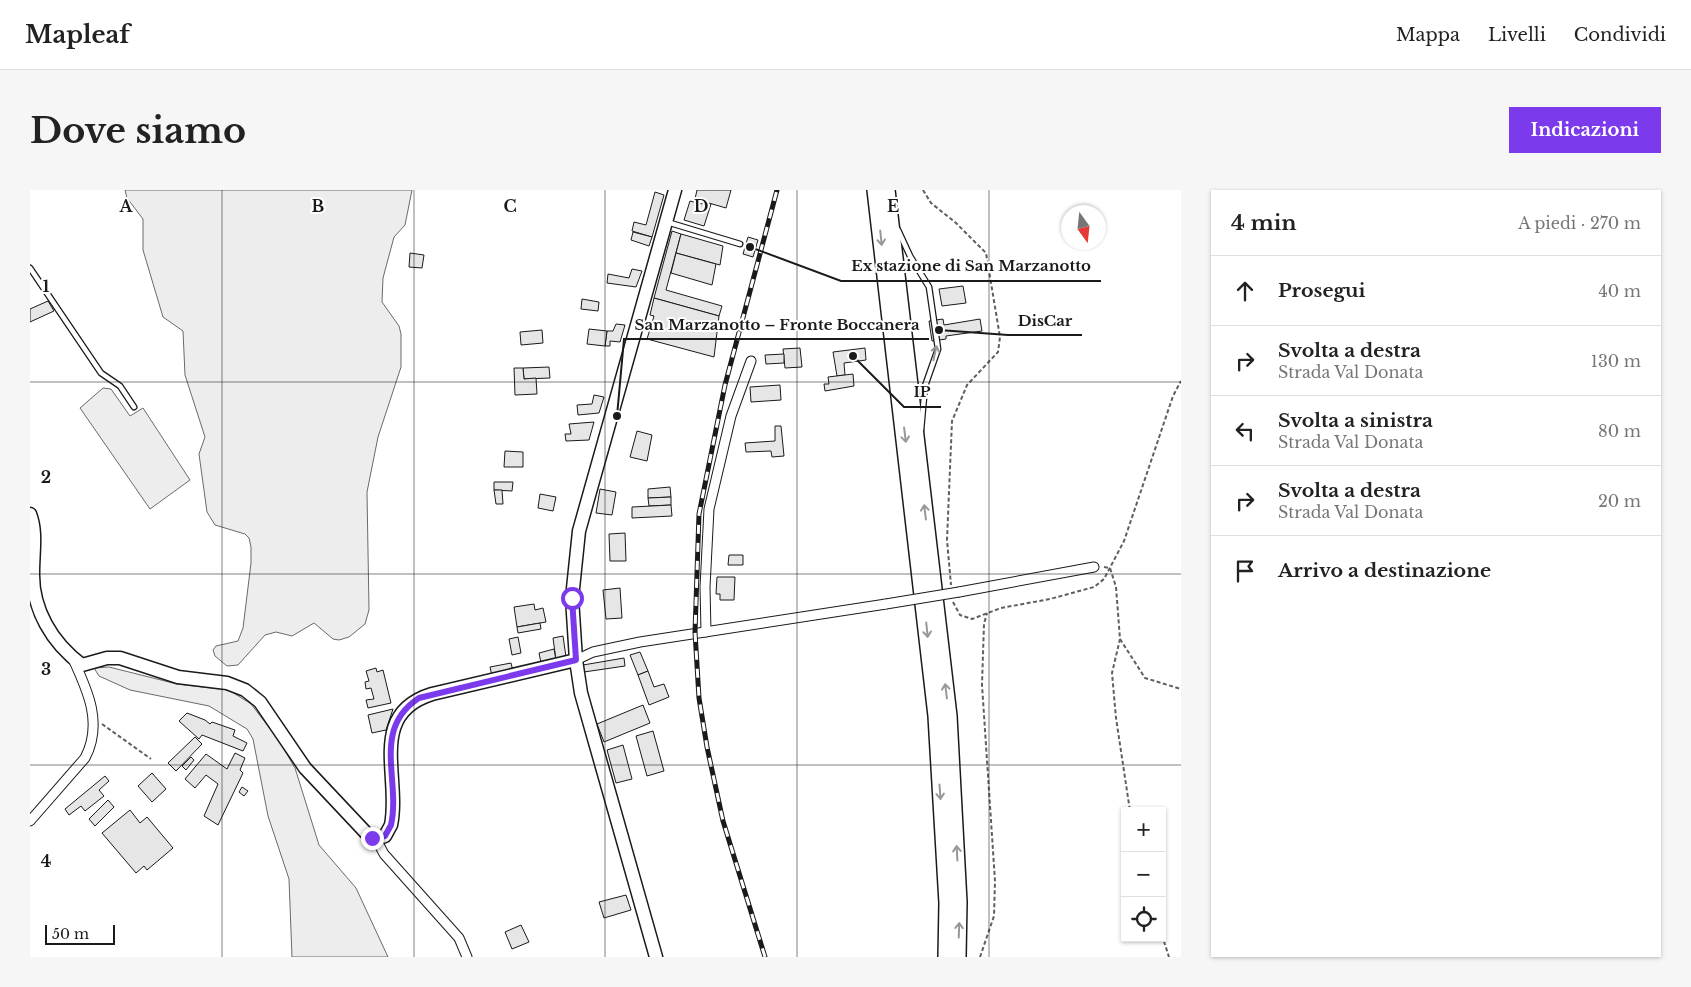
<!DOCTYPE html>
<html lang="it">
<head>
<meta charset="utf-8">
<style>
	body { margin:0; font-family:"Libre Baskerville",serif; background:#f6f6f6; color:#222 }
	.controls { position:absolute; right:15px; bottom:15px; display:grid; overflow:hidden; border-radius:0px; box-shadow:0 1px 4px #0004 }
	.controls button { width:45px; height:45px; display:grid; place-items:center; padding:0; border:0; border-bottom:1px solid #e0e0e0; background:#fff; color:#222; font:25px sans-serif }
	.compass { position:absolute; left:1031px; top:15px; width:45px; height:45px; border-radius:50%; background:#fff; box-shadow:0 1px 4px #0004; rotate:165deg }
	.scale { position:absolute; left:15px; bottom:12px; width:70px; box-sizing:border-box; padding-left:5px; border:2px solid #1a1a1a; border-top:0; font-size:14px; line-height:18px; white-space:nowrap; color:#1a1a1a; -webkit-text-stroke:4px #fff; paint-order:stroke }
	.stop { position:absolute; width:15px; height:15px; margin:-11px; border:4px solid #7c3aed; border-radius:50%; background:#fff }
	.stop.end { background:#7c3aed; border-color:#fff; box-shadow:0 1px 5px #0008 }
	.list { margin:0; padding:0; list-style:none }
	h2 { display:flex; justify-content:space-between; align-items:center; height:65px; margin:0; padding:0 20px; font-size:21px }
	h2 small { font-size:16px; font-weight:400; color:#767676 }
	.list li { display:grid; grid-template-columns:32px 1fr auto; gap:15px; align-items:center; box-sizing:border-box; height:70px; padding:0 20px; border-top:1px solid #e0e0e0 }
	.list b { display:block; font-size:19px; white-space:nowrap }
	.list p { margin:0; font-size:16px; white-space:nowrap; color:#767676 }
	.list em { font-size:16px; font-style:normal; color:#767676 }
	.icon { flex:none; width:28px; height:28px; fill:none; stroke:currentColor; stroke-width:2; stroke-linecap:round; stroke-linejoin:round }
	.map { position:relative; flex:none; width:1151px; height:767px; overflow:hidden; border-radius:0px }
	header { display:flex; align-items:center; gap:30px; box-sizing:border-box; height:70px; padding:0 25px; background:#fff; border-bottom:1px solid #e0e0e0 }
	header strong { font-size:24px }
	nav { display:flex; gap:28px; margin-inline-start:auto; font-size:18px }
	.intro { display:flex; align-items:center; justify-content:space-between; box-sizing:border-box; height:120px; padding:0 30px }
	h1 { margin:0; font-size:35px }
	.button { padding:12px 22px; border-radius:0px; background:#7c3aed; color:#fff; font-size:18px; font-weight:700 }
	main { display:flex; gap:30px; padding:0 30px }
	aside { flex:1; background:#fff; border-radius:0px; box-shadow:0 1px 4px #0004 }
	.map>svg:first-child { display:block }
	.built { fill:#ededed; stroke:#6a6a6a }
	.building { fill:#e6e6e6; stroke:#1a1a1a }
	.lines { fill:none; stroke-linecap:round; stroke-linejoin:round }
	.lane-casing { stroke:#1a1a1a; stroke-width:7 }
	.street-casing { stroke:#1a1a1a; stroke-width:11 }
	.secondary-casing { stroke:#1a1a1a; stroke-width:15 }
	.highway-casing { stroke:#1a1a1a; stroke-width:18 }
	.path { stroke:#5f5f5f; stroke-width:2; stroke-dasharray:4 2.5; stroke-linecap:butt }
	.lane { stroke:#fff; stroke-width:4.5 }
	.street { stroke:#fff; stroke-width:9 }
	.secondary { stroke:#fff; stroke-width:12 }
	.highway { stroke:#fff; stroke-width:15 }
	.rail-casing { stroke:#1a1a1a; stroke-width:5 }
	.rail { stroke:#fff; stroke-width:3; stroke-dasharray:9; stroke-linecap:butt }
	.street-bridge-casing { stroke:#1a1a1a; stroke-width:11; stroke-linecap:butt }
	.street-bridge { stroke:#fff; stroke-width:9 }
	.oneway { stroke:#989898 }
	.route { stroke:#7c3aed; stroke-width:6 }
	.grid { fill:none; stroke:#1a1a1a; stroke-width:1; stroke-opacity:0.55 }
	.grid-label { font-size:16px; text-anchor:middle; font-weight:bold; fill:#1a1a1a; stroke:#fff; stroke-width:4; stroke-linejoin:round; paint-order:stroke }
	.leader { fill:none; stroke:#1a1a1a; stroke-width:2 }
	.callout-dot { fill:#1a1a1a; stroke:#fff; stroke-width:2 }
	.callout-label { font-size:15px; text-anchor:middle; font-weight:bold; fill:#1a1a1a; stroke:#fff; stroke-width:4; stroke-linejoin:round; paint-order:stroke }
</style>
</head>
<body>
<header>
<strong>Mapleaf</strong>
<nav><a>Mappa</a><a>Livelli</a><a>Condividi</a></nav>
</header>
<div class="intro"><h1>Dove siamo</h1><a class="button">Indicazioni</a></div>
<main>
<div class="map">
<svg width="1151" height="767" viewBox="0 0 1151 767">
	<rect width="100%" height="100%" fill="#fff"/>
	<!-- built -->
	<g class="built">
		<polygon points="95,0 382,0 375,35 364,47 353,88 352,112 369,136 371,144 371,177 348,247 337,302 339,420 335,434 319,447 309,450 303,449 284,433 262,446 246,442 235,445 208,475 197,476 185,466 183,460 186,456 208,451 213,438 221,373 221,357 219,348 215,344 185,335 177,322 169,264 175,247 155,185 153,141 133,127 113,60 113,29 97,8"/>
		<polygon points="73,198 81,199 100,226 113,218 160,290 120,319 50,218"/>
		<polygon points="79,477 147,494 199,500 221,514 248,549 265,578 289,655 326,698 358,767 262,767 259,689 238,626 223,549 217,539 179,516 100,500 69,486 64,478"/>
	</g>
	<!-- building -->
	<g class="building">
		<polygon points="667,0 701,0 696,18 665,9"/>
		<polygon points="625,2 634,5 622,47 602,41 604,32 616,35"/>
		<polygon points="660,11 672,14 673,11 681,14 674,36 654,30"/>
		<polygon points="642,41 651,44 636,100 692,116 689,126 624,108"/>
		<polygon points="603,42 622,47 619,56 601,50"/>
		<polygon points="651,44 693,56 690,75 646,63"/>
		<polygon points="718,47 728,50 723,67 713,64"/>
		<polygon points="380,63 394,65 392,78 379,77"/>
		<polygon points="646,63 686,74 682,95 641,83"/>
		<polygon points="602,79 612,81 606,97 577,93 578,84 599,88"/>
		<polygon points="933,96 936,113 912,116 909,99"/>
		<polygon points="624,108 689,126 684,167 617,149 624,126 620,125"/>
		<polygon points="552,109 569,112 568,121 551,119"/>
		<polygon points="18,111 24,121 0,132 0,119"/>
		<polygon points="913,129 914,135 950,129 952,141 916,146 916,149 902,151 899,131"/>
		<polygon points="586,134 595,135 590,152 580,151 580,156 575,156 577,141 583,141"/>
		<polygon points="559,139 577,141 575,156 557,154"/>
		<polygon points="512,140 513,153 491,155 490,142"/>
		<polygon points="770,158 772,177 755,178 753,159"/>
		<polygon points="835,158 836,170 814,173 815,185 807,186 803,162"/>
		<polygon points="754,164 754,173 736,174 735,165"/>
		<polygon points="519,177 520,188 494,189 493,178"/>
		<polygon points="484,178 493,178 494,189 506,188 507,204 485,205"/>
		<polygon points="823,184 824,196 795,201 794,194 799,194 798,187"/>
		<polygon points="750,195 751,210 721,212 720,197"/>
		<polygon points="564,205 574,207 569,223 548,225 547,215 562,214"/>
		<polygon points="564,232 559,250 536,251 535,244 541,244 539,234"/>
		<polygon points="745,236 751,236 754,266 742,267 741,261 716,262 715,253 745,251"/>
		<polygon points="607,241 622,245 617,271 600,267"/>
		<polygon points="475,261 493,262 493,277 474,277"/>
		<polygon points="464,292 483,292 482,301 464,300"/>
		<polygon points="640,297 641,307 618,308 618,299"/>
		<polygon points="570,299 586,302 582,325 566,323"/>
		<polygon points="464,300 472,300 473,314 466,314"/>
		<polygon points="510,304 526,307 523,321 508,318"/>
		<polygon points="641,307 641,315 619,316 618,308"/>
		<polygon points="641,315 642,326 602,328 602,317"/>
		<polygon points="595,343 596,371 580,371 579,344"/>
		<polygon points="699,365 713,365 713,375 698,375"/>
		<polygon points="687,387 705,387 704,410 690,410 690,404 686,404"/>
		<polygon points="590,398 592,428 576,429 573,400"/>
		<polygon points="504,414 505,420 513,418 516,432 487,437 484,417"/>
		<polygon points="510,433 511,439 488,443 487,437"/>
		<polygon points="533,446 536,467 526,470 523,448"/>
		<polygon points="488,447 491,463 482,465 479,449"/>
		<polygon points="524,459 526,470 511,473 509,463"/>
		<polygon points="610,462 618,481 608,485 600,465"/>
		<polygon points="594,468 595,476 554,482 553,475"/>
		<polygon points="481,473 483,481 462,486 460,477"/>
		<polygon points="346,478 347,482 353,480 361,513 338,518 336,510 344,509 341,498 336,499 335,492 339,491 336,481"/>
		<polygon points="618,481 624,497 634,494 639,507 619,515 608,485"/>
		<polygon points="613,515 620,533 574,552 567,534"/>
		<polygon points="363,519 356,540 342,543 338,525"/>
		<polygon points="157,523 175,530 180,534 182,532 205,540 203,546 217,553 213,561 172,545 169,549 149,531"/>
		<polygon points="623,541 634,581 617,586 606,546"/>
		<polygon points="165,547 172,554 146,581 138,573"/>
		<polygon points="593,555 602,589 586,593 577,560"/>
		<polygon points="205,563 215,568 210,580 213,583 188,635 174,626 188,594 176,585 165,598 155,589 176,564 197,579"/>
		<polygon points="161,567 164,570 156,580 152,576"/>
		<polygon points="122,583 136,599 122,612 108,596"/>
		<polygon points="75,586 79,591 69,600 74,606 55,621 51,616 39,625 35,619"/>
		<polygon points="212,597 218,601 214,606 209,602"/>
		<polygon points="78,610 84,617 65,636 59,629"/>
		<polygon points="100,620 110,633 117,627 143,658 117,680 114,676 106,683 72,643"/>
		<polygon points="596,705 601,720 574,728 569,712"/>
		<polygon points="491,735 499,752 482,759 475,742"/>
	</g>
	<g class="lines">
		<defs>
			<g id="lane">
				<polyline points="637,32 710,54"/>
				<polyline points="868,40 880,66 899,97 908,159 895,196 891,240"/>
				<polyline points="0,78 71,183 90,196 104,217"/>
			</g>
			<g id="street">
				<polyline points="929,402 1064,377"/>
				<polyline points="676,442 675,397 679,319 701,226 721,171"/>
				<polyline points="546,470 563,462 610,452 856,414"/>
				<path d="M0,631l55,-63c18,-34 3,-67 -12,-99"/>
				<polyline points="346,649 354,664 429,748 437,767"/>
			</g>
			<g id="secondary">
				<path d="M0,324c7,18 3,38 3,58 -1,37 19,71 49,93l25,-7h13l58,19 49,6 18,7 15,12 45,66 63,67 8,4 9,-3 6,-11c10,-48 -24,-111 41,-131l144,-34"/>
				<polyline points="626,767 551,503 546,470 542,408 549,341 645,0"/>
			</g>
			<g id="highway">
				<polyline points="845,0 906,526 917,713 916,767"/>
				<polyline points="857,0 919,526 929,712 928,767"/>
			</g>
		</defs>
		<!-- lane casing -->
		<use href="#lane" class="lane-casing"/>
		<!-- street casing -->
		<use href="#street" class="street-casing"/>
		<!-- secondary casing -->
		<use href="#secondary" class="secondary-casing"/>
		<!-- highway casing -->
		<use href="#highway" class="highway-casing"/>
		<!-- path -->
		<g class="path">
			<polyline points="893,0 901,13 926,33 956,63 970,147 968,162 937,195 922,231 917,350 921,395"/>
			<polyline points="1074,377 1080,378 1086,397 1090,449 1082,483 1086,528 1100,621"/>
			<polyline points="923,412 930,425 942,429 971,418 1020,409 1064,397 1074,389 1094,351 1143,206 1151,191"/>
			<polyline points="1090,449 1115,488 1151,499"/>
			<polyline points="72,534 121,569"/>
			<polyline points="1132,745 1139,767"/>
			<polyline points="950,767 964,726 965,691 952,495 954,434 957,423"/>
		</g>
		<!-- lane -->
		<use href="#lane" class="lane"/>
		<!-- street -->
		<use href="#street" class="street"/>
		<!-- secondary -->
		<use href="#secondary" class="secondary"/>
		<!-- highway -->
		<use href="#highway" class="highway"/>
		<defs>
			<polyline id="rail" points="735,767 693,631 677,557 669,508 665,442 669,324 695,195 747,0"/>
		</defs>
		<!-- rail casing -->
		<use href="#rail" class="rail-casing"/>
		<!-- rail -->
		<use href="#rail" class="rail"/>
		<defs>
			<polyline id="street-bridge" points="856,414 929,402"/>
		</defs>
		<!-- street-bridge casing -->
		<use href="#street-bridge" class="street-bridge-casing"/>
		<!-- street-bridge -->
		<use href="#street-bridge" class="street-bridge"/>
	</g>
	<!-- one-way arrows -->
	<defs><path id="oneway-shaft" d="M-6 0H5M1.5-3L5.5 0L1.5 3" fill="none" stroke-width="1.6" stroke-linecap="round" stroke-linejoin="round" transform="scale(1.25)"/></defs>
	<g class="oneway">
		<use href="#oneway-shaft" transform="translate(851 48) rotate(84)"/>
		<use href="#oneway-shaft" transform="translate(905 163) rotate(-78)"/>
		<use href="#oneway-shaft" transform="translate(875 245) rotate(83)"/>
		<use href="#oneway-shaft" transform="translate(895 322) rotate(-97)"/>
		<use href="#oneway-shaft" transform="translate(897 440) rotate(84)"/>
		<use href="#oneway-shaft" transform="translate(916 501) rotate(-97)"/>
		<use href="#oneway-shaft" transform="translate(910 602) rotate(86)"/>
		<use href="#oneway-shaft" transform="translate(927 663) rotate(-93)"/>
		<use href="#oneway-shaft" transform="translate(929 740) rotate(-88)"/>
	</g>
	<g class="lines">
		<!-- route -->
		<path class="route" d="M342,648l4,1 9,-3 6,-11c10,-45 -20,-96 28,-127l157,-38 -4,-62"/>
	</g>
	<!-- grid -->
	<path class="grid" d="M192,0v767M384,0v767M575,0v767M767,0v767M959,0v767M0,192h1151M0,384h1151M0,575h1151"/>
	<g class="grid-label">
		<text x="96" y="22">A</text>
		<text x="288" y="22">B</text>
		<text x="480" y="22">C</text>
		<text x="671" y="22">D</text>
		<text x="863" y="22">E</text>
		<text x="16" y="102">1</text>
		<text x="16" y="293">2</text>
		<text x="16" y="485">3</text>
		<text x="16" y="677">4</text>
	</g>
	<!-- callouts -->
	<path class="leader" d="M720 57L811 91H1071M909 140L978 145H1052M587 226L594 149H899M823 166L874 217H911"/>
	<g class="callout-dot">
		<circle cx="720" cy="57" r="5"/>
		<circle cx="909" cy="140" r="5"/>
		<circle cx="587" cy="226" r="5"/>
		<circle cx="823" cy="166" r="5"/>
	</g>
	<g class="callout-label">
		<text x="941" y="81">Ex stazione di San Marzanotto</text>
		<text x="1015" y="136">DisCar</text>
		<text x="747" y="140">San Marzanotto – Fronte Boccanera</text>
		<text x="892" y="207">IP</text>
	</g>
</svg>
<div class="controls">
<button>+</button>
<button>−</button>
<button><svg class="icon" aria-label="locate" viewBox="0 0 24 24"><circle cx="12" cy="12" r="6"/><path d="M12 2v4M12 18v4M2 12h4M18 12h4"/></svg></button>
</div>
<svg class="compass" viewBox="-18 -18 36 36"><path d="M0-13l5 13h-10z" fill="#e53935"/><path d="M0 13l5-13h-10z" fill="#767676"/></svg>
<div class="scale">50 m</div>
<div class="stop" style="left:542px;top:408px"></div>
<div class="stop end" style="left:342px;top:648px"></div>
</div>
<aside>
<h2>4 min<small>A piedi · 270 m</small></h2>
<ul class="list">
<li><svg class="icon" aria-label="ahead" viewBox="0 0 24 24"><path d="M12 20V5M6 11l6-6 6 6"/></svg><div><b>Prosegui</b></div><em>40 m</em></li>
<li><svg class="icon" aria-label="right" viewBox="0 0 24 24"><path d="M7 20v-9h11M14 6l5 5-5 5"/></svg><div><b>Svolta a destra</b><p>Strada Val Donata</p></div><em>130 m</em></li>
<li><svg class="icon" aria-label="left" viewBox="0 0 24 24"><path d="M17 20v-9H6M10 6l-5 5 5 5"/></svg><div><b>Svolta a sinistra</b><p>Strada Val Donata</p></div><em>80 m</em></li>
<li><svg class="icon" aria-label="right" viewBox="0 0 24 24"><path d="M7 20v-9h11M14 6l5 5-5 5"/></svg><div><b>Svolta a destra</b><p>Strada Val Donata</p></div><em>20 m</em></li>
<li><svg class="icon" aria-label="arrive" viewBox="0 0 24 24"><path d="M6 21V4h12l-3 4 3 4H6"/></svg><div><b>Arrivo a destinazione</b></div></li>
</ul>
</aside>
</main>
</body>
</html>
